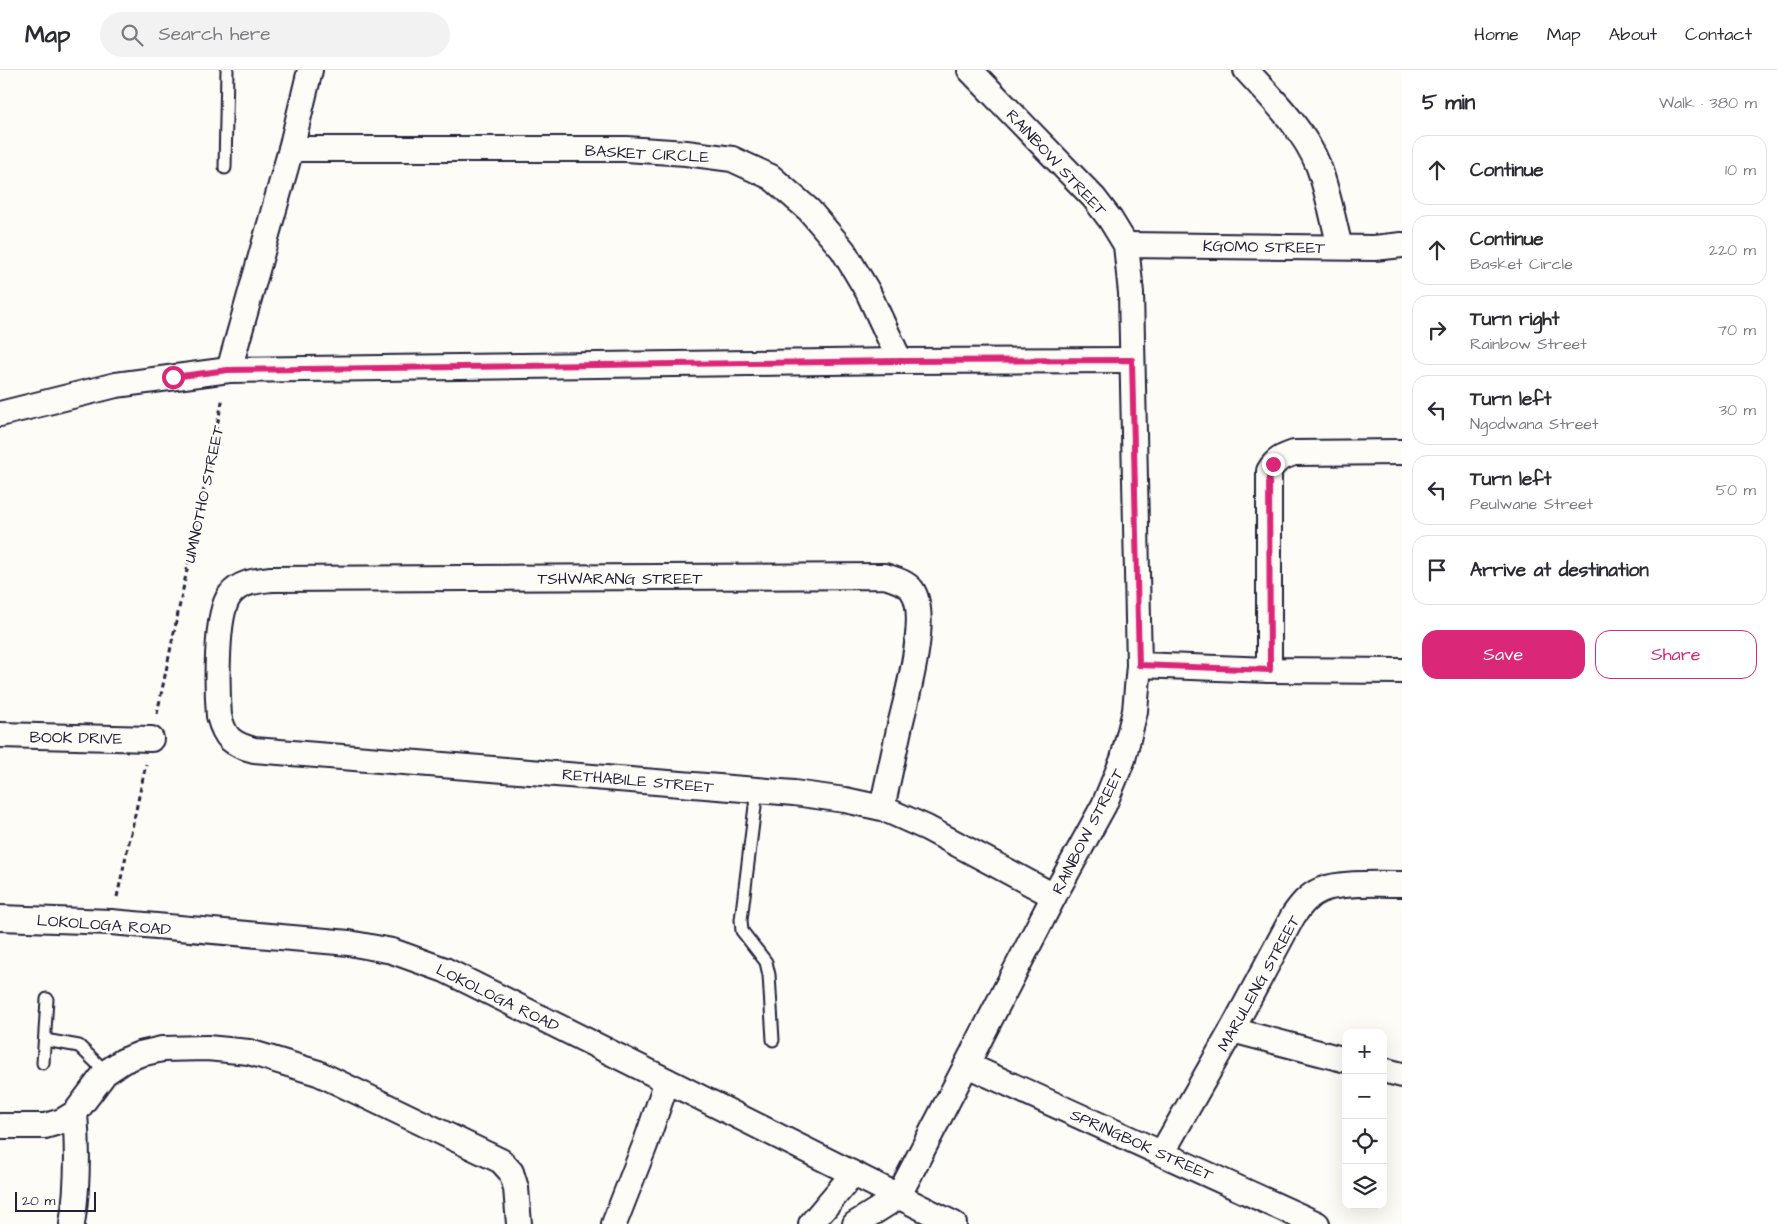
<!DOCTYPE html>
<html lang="en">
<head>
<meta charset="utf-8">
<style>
	body { margin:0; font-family:"Architects Daughter",sans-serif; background:#f2f2f3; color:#2b2b33 }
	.controls { position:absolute; right:15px; bottom:15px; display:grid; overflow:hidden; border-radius:10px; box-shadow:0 5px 20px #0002 }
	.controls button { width:45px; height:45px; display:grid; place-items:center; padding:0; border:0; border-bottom:1px solid #e1e1e2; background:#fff; color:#2b2b33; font:25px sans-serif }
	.scale { position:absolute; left:15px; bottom:12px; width:81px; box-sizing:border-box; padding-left:5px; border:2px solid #22223b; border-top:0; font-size:14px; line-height:18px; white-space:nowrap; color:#22223b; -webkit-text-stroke:4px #fdfcf7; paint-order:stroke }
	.stop { position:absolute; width:15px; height:15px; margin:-11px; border:4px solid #db2777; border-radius:50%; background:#fff }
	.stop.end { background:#db2777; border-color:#fff; box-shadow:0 1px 5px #0008 }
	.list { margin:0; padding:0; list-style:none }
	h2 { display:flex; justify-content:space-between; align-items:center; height:65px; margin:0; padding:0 20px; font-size:21px }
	h2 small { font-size:16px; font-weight:400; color:#7c7c81 }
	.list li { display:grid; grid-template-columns:32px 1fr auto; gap:15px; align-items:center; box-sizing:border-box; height:70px; margin:0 10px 10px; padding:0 10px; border:1px solid #e1e1e2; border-radius:15px }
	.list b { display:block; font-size:19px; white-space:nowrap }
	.list p { margin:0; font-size:16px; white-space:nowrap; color:#7c7c81 }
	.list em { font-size:16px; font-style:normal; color:#7c7c81 }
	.actions { display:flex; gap:10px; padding:15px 20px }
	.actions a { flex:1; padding:11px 0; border:1px solid #db2777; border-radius:15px; text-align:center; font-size:18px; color:#db2777 }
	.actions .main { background:#db2777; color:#fff }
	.icon { flex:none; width:28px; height:28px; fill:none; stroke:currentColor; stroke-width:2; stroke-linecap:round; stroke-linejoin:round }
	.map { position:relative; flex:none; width:1402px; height:1154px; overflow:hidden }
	header { display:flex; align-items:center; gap:30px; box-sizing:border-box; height:70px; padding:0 25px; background:#fff; border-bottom:1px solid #e1e1e2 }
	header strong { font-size:24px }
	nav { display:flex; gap:28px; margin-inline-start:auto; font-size:18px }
	.search { width:350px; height:45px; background:#f2f2f3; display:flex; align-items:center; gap:12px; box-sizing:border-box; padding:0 18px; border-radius:28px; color:#7c7c81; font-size:19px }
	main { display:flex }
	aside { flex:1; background:#fff }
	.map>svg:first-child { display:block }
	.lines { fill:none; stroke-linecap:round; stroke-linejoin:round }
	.service-casing { stroke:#22223b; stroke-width:15 }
	.minor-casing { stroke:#22223b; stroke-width:28 }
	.path { stroke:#22223b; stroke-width:3; stroke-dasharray:5 4; stroke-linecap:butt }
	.service { stroke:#fdfcf7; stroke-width:11 }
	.minor { stroke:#fdfcf7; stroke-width:24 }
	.route { stroke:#db2777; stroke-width:6 }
	.labels { text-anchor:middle; stroke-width:5; stroke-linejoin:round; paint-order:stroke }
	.street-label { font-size:16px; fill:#22223b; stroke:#fdfcf7 }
</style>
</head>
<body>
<header>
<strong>Map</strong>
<div class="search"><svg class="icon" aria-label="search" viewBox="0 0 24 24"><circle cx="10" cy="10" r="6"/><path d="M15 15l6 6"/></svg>Search here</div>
<nav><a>Home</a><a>Map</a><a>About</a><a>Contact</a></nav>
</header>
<main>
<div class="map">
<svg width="1402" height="1154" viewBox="0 0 1402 1154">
	<rect width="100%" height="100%" fill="#fdfcf7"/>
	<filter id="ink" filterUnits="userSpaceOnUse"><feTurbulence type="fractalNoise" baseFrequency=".02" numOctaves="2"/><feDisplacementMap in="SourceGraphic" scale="10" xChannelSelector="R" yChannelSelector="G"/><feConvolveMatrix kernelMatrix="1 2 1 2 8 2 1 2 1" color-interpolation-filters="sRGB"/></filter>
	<g filter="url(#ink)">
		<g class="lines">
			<defs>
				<g id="service">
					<polyline points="225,98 227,0"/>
					<polyline points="757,720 741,850 742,861 766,892 769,905 773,970"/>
					<polyline points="45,970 79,976 106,1002"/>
					<polyline points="43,993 47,929"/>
				</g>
				<g id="minor">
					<path d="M1246,0c26,29 57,58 72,95 10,26 15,55 22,82"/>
					<polyline points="291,79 626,79 686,83 732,89 771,107 809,140 843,180 868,222 900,291"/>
					<polyline points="1126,175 1374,178 1402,175"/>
					<polyline points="229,300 291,79 310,0"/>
					<polyline points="0,344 116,315 229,300 900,291 1132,290"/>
					<polyline points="1139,595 1269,600 1402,601"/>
					<path d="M1269,600v-199c6,-11 13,-14 25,-18l108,-1"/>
					<polyline points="0,665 151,669"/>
					<path d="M882,738c6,-28 12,-55 18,-83 7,-29 30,-110 12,-135 -6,-8 -19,-11 -27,-14l-614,3c-15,2 -31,3 -41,16 -15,19 -13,95 -11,121 6,23 13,28 35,34l540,43 51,7 37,8 45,20 127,68"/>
					<polyline points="0,848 111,852 349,873 392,881 445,900 954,1154"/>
					<polyline points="1232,960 1346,990"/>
					<polyline points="967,995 1317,1154"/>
					<polyline points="1383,1000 1402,1005"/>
					<polyline points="0,1056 45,1056 62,1051 75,1043 105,1003 123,991 140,984 162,979 207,978 249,982 318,1003 501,1091 511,1102 516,1118 519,1154"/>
					<path d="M1162,1083l70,-123 61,-114c7,-10 15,-21 28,-26 19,-8 59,-6 81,-6"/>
					<path d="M72,1154c6,-37 6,-74 3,-111"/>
					<polyline points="614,1154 645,1075 667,1011"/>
					<polyline points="811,1154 843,1116 852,1103"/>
					<polyline points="855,1154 898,1127 1054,826 1104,735 1123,689 1135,641 1139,595 1131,223 1126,175 1110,149 1094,128 970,0"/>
				</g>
			</defs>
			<!-- service casing -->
			<use href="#service" class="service-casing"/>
			<!-- minor casing -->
			<use href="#minor" class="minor-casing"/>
			<!-- path -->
			<g class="path">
				<polyline points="157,644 223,327"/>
				<polyline points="117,827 146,694"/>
			</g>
			<!-- service -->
			<use href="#service" class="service"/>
			<!-- minor -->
			<use href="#minor" class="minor"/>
		</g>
	</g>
	<g class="lines" filter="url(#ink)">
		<!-- route -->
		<polyline class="route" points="173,307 228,300 900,291 1132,290 1139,595 1270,600 1269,401 1273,394"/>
	</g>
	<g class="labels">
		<!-- street labels -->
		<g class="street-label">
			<text transform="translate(647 83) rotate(3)" y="6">BASKET CIRCLE</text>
			<text transform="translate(1057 92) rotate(47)" y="6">RAINBOW STREET</text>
			<text transform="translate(1264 176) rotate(1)" y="6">KGOMO STREET</text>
			<text transform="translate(203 424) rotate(-78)" y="6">UMNOTHO STREET</text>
			<text x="620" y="514">TSHWARANG STREET</text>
			<text transform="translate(76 667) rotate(1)" y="6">BOOK DRIVE</text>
			<text transform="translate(638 710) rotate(5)" y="6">RETHABILE STREET</text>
			<text transform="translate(1087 761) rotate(-63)" y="6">RAINBOW STREET</text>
			<text transform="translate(104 854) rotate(4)" y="6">LOKOLOGA ROAD</text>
			<text transform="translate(1258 913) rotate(-61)" y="6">MARULENG STREET</text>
			<text transform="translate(498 927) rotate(26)" y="6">LOKOLOGA ROAD</text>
			<text transform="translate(1142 1074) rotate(24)" y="6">SPRINGBOK STREET</text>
		</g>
	</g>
</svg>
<div class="controls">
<button>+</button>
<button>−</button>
<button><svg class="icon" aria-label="locate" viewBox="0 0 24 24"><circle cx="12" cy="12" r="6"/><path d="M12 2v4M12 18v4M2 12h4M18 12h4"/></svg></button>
<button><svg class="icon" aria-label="layers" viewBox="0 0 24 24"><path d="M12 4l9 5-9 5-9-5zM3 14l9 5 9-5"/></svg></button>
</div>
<div class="scale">20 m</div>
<div class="stop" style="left:173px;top:307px"></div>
<div class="stop end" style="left:1273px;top:394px"></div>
</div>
<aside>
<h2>5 min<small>Walk · 380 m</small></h2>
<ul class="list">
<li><svg class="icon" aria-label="ahead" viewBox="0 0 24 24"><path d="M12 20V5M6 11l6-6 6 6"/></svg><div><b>Continue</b></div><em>10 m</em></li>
<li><svg class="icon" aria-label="ahead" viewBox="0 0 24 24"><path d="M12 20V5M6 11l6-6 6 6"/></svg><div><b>Continue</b><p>Basket Circle</p></div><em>220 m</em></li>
<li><svg class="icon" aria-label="right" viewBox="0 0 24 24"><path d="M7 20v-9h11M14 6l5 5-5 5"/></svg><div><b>Turn right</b><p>Rainbow Street</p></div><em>70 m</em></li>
<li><svg class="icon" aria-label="left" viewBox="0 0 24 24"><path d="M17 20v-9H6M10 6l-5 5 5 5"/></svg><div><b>Turn left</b><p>Ngodwana Street</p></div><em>30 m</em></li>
<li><svg class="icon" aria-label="left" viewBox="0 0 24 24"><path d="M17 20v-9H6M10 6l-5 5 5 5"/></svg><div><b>Turn left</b><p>Peulwane Street</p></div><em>50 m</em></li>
<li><svg class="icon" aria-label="arrive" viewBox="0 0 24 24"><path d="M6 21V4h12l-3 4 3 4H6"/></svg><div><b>Arrive at destination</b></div></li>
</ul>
<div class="actions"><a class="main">Save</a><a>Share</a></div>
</aside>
</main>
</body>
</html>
